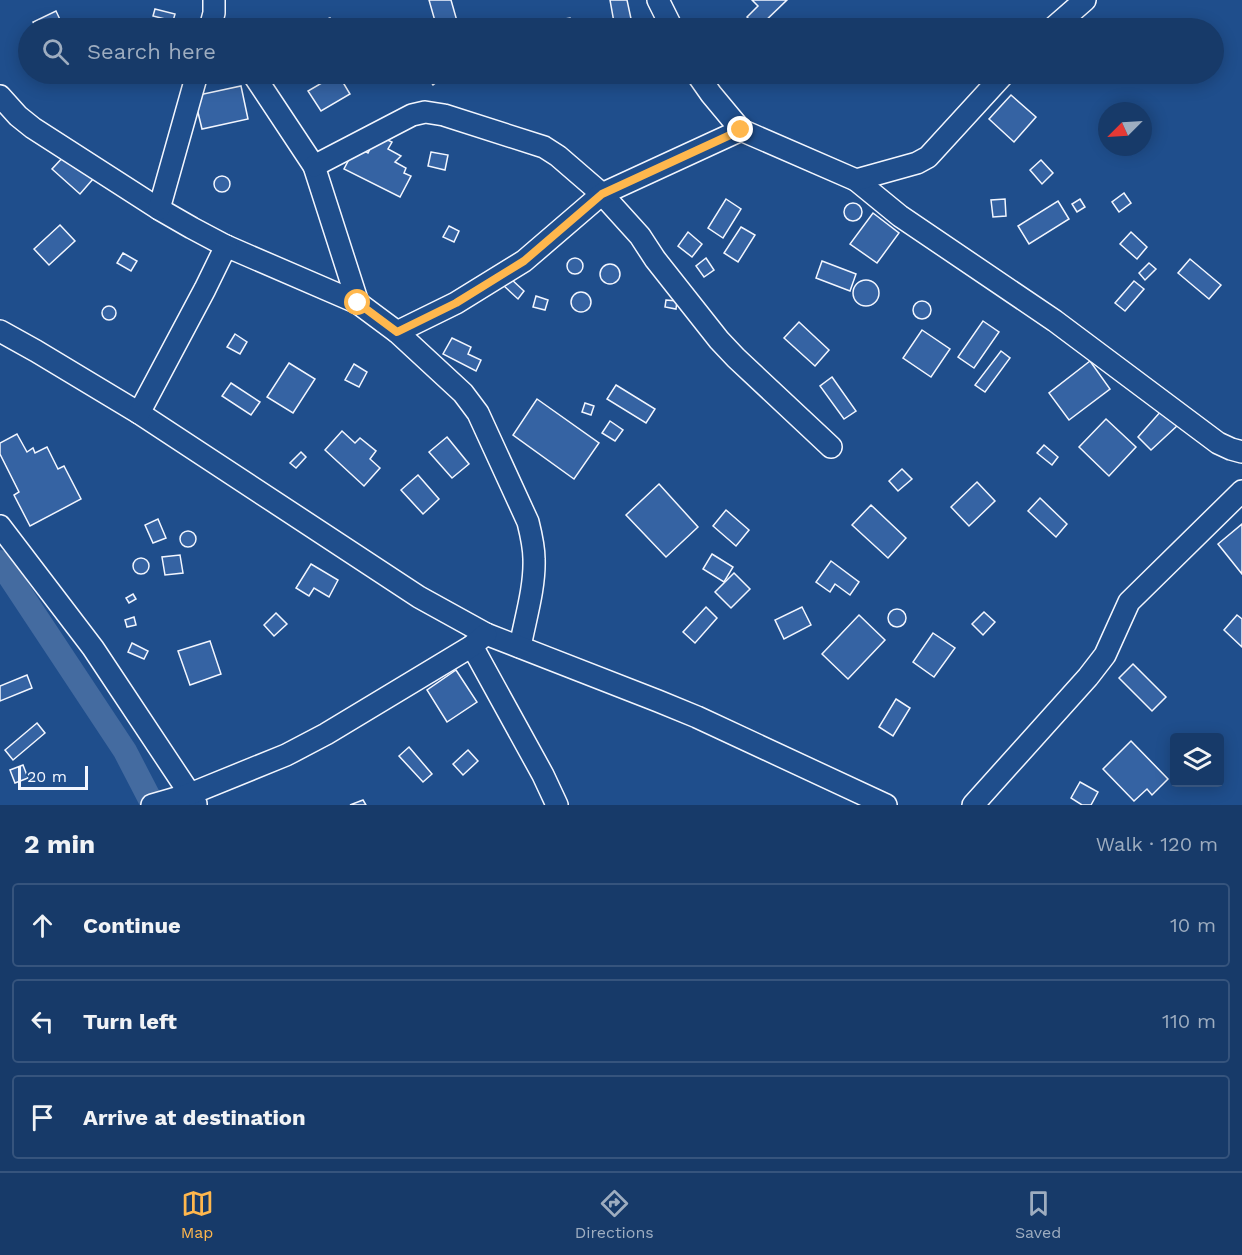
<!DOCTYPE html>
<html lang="en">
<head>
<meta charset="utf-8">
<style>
	body { margin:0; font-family:"Work Sans",sans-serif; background:#20416f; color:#f1f3f6 }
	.controls { position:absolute; right:18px; bottom:18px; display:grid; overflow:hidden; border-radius:6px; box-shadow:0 3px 15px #0003 }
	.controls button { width:54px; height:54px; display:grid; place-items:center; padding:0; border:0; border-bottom:2px solid #36547d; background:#173a69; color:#f1f3f6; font:30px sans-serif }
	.compass { position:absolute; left:1098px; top:102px; width:54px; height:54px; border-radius:50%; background:#173a69; box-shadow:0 3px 15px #0003; rotate:246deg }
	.scale { position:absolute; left:18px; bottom:15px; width:70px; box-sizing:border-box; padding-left:6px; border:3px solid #f2f6ff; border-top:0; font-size:16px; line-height:21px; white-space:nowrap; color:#f2f6ff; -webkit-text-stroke:4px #1f4e8c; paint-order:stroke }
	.stop { position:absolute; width:18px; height:18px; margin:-14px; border:4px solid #ffb74d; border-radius:50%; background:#fff }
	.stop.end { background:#ffb74d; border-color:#fff; box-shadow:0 2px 6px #0008 }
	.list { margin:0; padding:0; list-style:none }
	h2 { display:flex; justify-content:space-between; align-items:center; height:78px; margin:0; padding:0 24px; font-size:26px }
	h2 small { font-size:20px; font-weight:400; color:#9eadc0 }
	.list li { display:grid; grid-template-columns:39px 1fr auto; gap:18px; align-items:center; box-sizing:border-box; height:84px; margin:0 12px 12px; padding:0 12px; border:2px solid #36547d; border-radius:6px }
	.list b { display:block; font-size:22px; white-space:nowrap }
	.list em { font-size:20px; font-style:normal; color:#9eadc0 }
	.icon { flex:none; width:33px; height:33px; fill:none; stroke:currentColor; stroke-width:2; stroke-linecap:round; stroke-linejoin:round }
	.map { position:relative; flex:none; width:1242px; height:805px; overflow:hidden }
	.search { position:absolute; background:#173a69; box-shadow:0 3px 15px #0003; left:18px; right:18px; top:18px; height:66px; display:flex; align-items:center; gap:15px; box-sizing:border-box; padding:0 21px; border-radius:33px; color:#9eadc0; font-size:22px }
	.sheet { height:366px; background:#173a69 }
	nav { display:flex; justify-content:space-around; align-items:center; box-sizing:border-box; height:84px; border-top:2px solid #36547d; background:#173a69; font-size:16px; color:#9eadc0 }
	nav a { display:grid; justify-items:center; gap:3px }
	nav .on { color:#ffb74d }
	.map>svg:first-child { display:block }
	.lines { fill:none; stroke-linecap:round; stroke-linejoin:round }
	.canal { stroke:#446ba0; stroke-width:24 }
	.building { fill:#3563a3; stroke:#f2f6ff; stroke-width:1.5 }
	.minor-casing { stroke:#f2f6ff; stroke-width:24 }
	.minor { stroke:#1f4e8c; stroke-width:21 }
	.route { stroke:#ffb74d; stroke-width:8 }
</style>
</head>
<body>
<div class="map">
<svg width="1242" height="805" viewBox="0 0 1242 805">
	<rect width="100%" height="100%" fill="#1f4e8c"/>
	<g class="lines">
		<!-- canal -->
		<polyline class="canal" points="0,562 125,751 153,805"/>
	</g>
	<!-- building -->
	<g class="building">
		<polygon points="429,0 451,0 459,28 437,28"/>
		<polygon points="610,0 627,0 633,28 615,28"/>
		<polygon points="752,0 787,0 758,28 747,17 758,6"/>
		<polygon points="155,9 175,14 173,21 153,16"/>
		<polygon points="56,11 63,26 57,28 36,28 33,22"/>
		<polygon points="330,18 334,28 302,28"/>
		<polygon points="570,18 572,28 541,28 540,23"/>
		<polygon points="840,20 845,22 847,28 831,28 831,25 835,21"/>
		<polygon points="337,74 338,74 350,94 321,111 308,91"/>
		<polygon points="425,74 447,74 433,85"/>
		<polygon points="906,74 922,74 914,82"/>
		<polygon points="241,86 248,119 202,129 194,96"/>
		<polygon points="1011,95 1036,117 1014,142 989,119"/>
		<polygon points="377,135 392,142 388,149 401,156 395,162 406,168 404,173 411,176 400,197 344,169 356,146 368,153"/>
		<polygon points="431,152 448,155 445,170 428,166"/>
		<polygon points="66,154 93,179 80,194 52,169"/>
		<polygon points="1041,160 1053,173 1042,184 1030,170"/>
		<circle cx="222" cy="184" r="8"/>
		<polygon points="1124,193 1131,203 1119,212 1112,202"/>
		<polygon points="726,199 741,209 723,238 708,228"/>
		<polygon points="1005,199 1006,216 993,217 991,200"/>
		<polygon points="1080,199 1085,207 1077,212 1072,204"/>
		<polygon points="1058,201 1069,219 1029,244 1018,226"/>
		<circle cx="853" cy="212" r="9"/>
		<polygon points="873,213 899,233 877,263 850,244"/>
		<polygon points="60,225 75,241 49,265 34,249"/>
		<polygon points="449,226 459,231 454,242 443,237"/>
		<polygon points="741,227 755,235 738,262 724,253"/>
		<polygon points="688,232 702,244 692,257 678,246"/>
		<polygon points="1131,232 1147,247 1137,259 1120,244"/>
		<polygon points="123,253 137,261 131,271 117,263"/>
		<circle cx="575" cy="266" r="8"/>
		<polygon points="706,258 714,270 704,277 696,266"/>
		<polygon points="1190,259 1221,285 1209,299 1178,273"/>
		<polygon points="822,261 856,274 850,291 816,278"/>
		<polygon points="1149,263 1156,269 1145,280 1139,273"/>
		<circle cx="610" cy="274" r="10"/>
		<polygon points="510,278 524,291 518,299 504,286"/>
		<circle cx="866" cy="293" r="13"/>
		<polygon points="1134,281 1144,289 1125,311 1115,303"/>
		<circle cx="581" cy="302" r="10"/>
		<polygon points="536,296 548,300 545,310 533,307"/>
		<polygon points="666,300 677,301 676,309 665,307"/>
		<circle cx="922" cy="310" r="9"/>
		<circle cx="109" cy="313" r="7"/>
		<polygon points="983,321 999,332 974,368 958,357"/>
		<polygon points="799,322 829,350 815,366 784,338"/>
		<polygon points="922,330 950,349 931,377 903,358"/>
		<polygon points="235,334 247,342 240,354 227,347"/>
		<polygon points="452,338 471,347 468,354 481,360 476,371 443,354"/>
		<polygon points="1001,351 1010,358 985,392 975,385"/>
		<polygon points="1090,361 1110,389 1069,420 1049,393"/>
		<polygon points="289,363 315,379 293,413 267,397"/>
		<polygon points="354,364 367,372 359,387 345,380"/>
		<polygon points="832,377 856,411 844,419 820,386"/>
		<polygon points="231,383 260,402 251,415 222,396"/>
		<polygon points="616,385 655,409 646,423 607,399"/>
		<polygon points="537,399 599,443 574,479 513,435"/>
		<polygon points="585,403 594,406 591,415 582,412"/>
		<polygon points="1162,410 1178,425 1151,450 1138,437"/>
		<polygon points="1106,419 1136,447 1109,476 1079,447"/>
		<polygon points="610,421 623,430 615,441 602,433"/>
		<polygon points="342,431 355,443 360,438 376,451 370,459 380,468 364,486 325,450"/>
		<polygon points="17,434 27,452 33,448 35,453 47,447 58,469 64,466 81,499 30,526 14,495 19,492 0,454 0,443"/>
		<polygon points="447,437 469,464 452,478 429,452"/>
		<polygon points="1044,445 1058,457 1052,465 1037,453"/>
		<polygon points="301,452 306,457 296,468 290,463"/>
		<polygon points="902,469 912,479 898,491 889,481"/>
		<polygon points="418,475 439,499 423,514 401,490"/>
		<polygon points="977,482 995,501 969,526 951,507"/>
		<polygon points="659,484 698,527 666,557 626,515"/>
		<polygon points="1040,498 1067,524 1056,537 1028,511"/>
		<polygon points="871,505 906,538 888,558 852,525"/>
		<polygon points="726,510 749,530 736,546 713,526"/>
		<polygon points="158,519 166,538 153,543 145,525"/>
		<polygon points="1242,524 1242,574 1218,544"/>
		<circle cx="188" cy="539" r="8"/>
		<polygon points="712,554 733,567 724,582 703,569"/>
		<polygon points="180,555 183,573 165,575 162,557"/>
		<circle cx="141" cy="566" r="8"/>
		<polygon points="831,561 859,582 850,595 835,584 830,592 816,582"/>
		<polygon points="311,564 338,580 329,597 314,588 309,596 296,588"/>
		<polygon points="734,573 750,589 731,608 715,592"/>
		<polygon points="133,594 136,599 129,603 126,598"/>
		<polygon points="706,607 717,618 695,643 683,632"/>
		<polygon points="802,607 811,625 784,639 775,620"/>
		<circle cx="897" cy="618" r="9"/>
		<polygon points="984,612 995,622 983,635 972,624"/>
		<polygon points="276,613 287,624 274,636 264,625"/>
		<polygon points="859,615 885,640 848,679 822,654"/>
		<polygon points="1237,615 1242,619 1242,647 1224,630"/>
		<polygon points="134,617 136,625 127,627 125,620"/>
		<polygon points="933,633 955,648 934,677 913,662"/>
		<polygon points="210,641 221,674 190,685 178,651"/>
		<polygon points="132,643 148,651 144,659 128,652"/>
		<polygon points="1133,664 1166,697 1152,711 1119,678"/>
		<polygon points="456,670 477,702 447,722 427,690"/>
		<polygon points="27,675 32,688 0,701 0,686"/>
		<polygon points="896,699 910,708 893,736 879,727"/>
		<polygon points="37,723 45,733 13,760 5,750"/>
		<polygon points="1131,741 1168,779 1152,795 1147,789 1134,801 1103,769"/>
		<polygon points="409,747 432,774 423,782 399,756"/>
		<polygon points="468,750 478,761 463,775 453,764"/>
		<polygon points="23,765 28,778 15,783 10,770"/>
		<polygon points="1080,782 1098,792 1091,805 1082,805 1071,798"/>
		<polygon points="363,800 366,805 350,805"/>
	</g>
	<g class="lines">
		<defs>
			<g id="minor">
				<polyline points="658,0 672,28"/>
				<polyline points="210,28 214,13 214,0"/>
				<polyline points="1053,28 1085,0"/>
				<polyline points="253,74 314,166 358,303"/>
				<polyline points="697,74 711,94 741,130"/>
				<path d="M0,96l18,20 15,12 126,81 33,19 34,18 132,57 39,29 66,61 15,20 50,109c3,12 6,25 6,37 1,29 -9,61 -14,88"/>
				<polyline points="314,166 412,115 425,112 444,115 544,147 558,156 602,194 640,236 655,259 719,340 736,358 831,447"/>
				<polyline points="856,180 900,216 1055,321 1218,443 1231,449 1242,452"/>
				<polyline points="159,209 197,74"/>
				<polyline points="0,331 36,351 139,413 419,597 486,634 658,701 697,717 886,805"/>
				<polyline points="397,332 456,303 524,261 602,194 741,130 856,180 917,163 928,157 1004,74"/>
				<polyline points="139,413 205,289 226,246"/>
				<polyline points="0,526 93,648 190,794 196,804"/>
				<polyline points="472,646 543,775 557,805"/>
				<polyline points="152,805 190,794 286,755 326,734 472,646 486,634"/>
				<polyline points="973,805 1088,677 1105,655 1129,602 1242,491"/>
			</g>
		</defs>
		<!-- minor casing -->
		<use href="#minor" class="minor-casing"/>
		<!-- minor -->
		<use href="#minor" class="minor"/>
	</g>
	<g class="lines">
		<!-- route -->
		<polyline class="route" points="358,303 397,332 456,303 524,261 602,194 741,130"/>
	</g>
</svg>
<div class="controls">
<button><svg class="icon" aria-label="layers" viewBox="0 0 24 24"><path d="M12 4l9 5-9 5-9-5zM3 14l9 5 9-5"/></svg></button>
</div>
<svg class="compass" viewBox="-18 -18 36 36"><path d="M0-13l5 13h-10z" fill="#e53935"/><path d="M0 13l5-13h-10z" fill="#9eadc0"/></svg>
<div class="scale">20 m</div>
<div class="stop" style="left:358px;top:303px"></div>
<div class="stop end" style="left:741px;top:130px"></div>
<div class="search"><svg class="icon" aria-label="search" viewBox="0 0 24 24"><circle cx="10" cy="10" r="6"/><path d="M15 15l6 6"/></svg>Search here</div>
</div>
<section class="sheet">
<h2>2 min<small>Walk · 120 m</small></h2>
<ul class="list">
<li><svg class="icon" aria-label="ahead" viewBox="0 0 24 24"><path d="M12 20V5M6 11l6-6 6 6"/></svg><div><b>Continue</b></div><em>10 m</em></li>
<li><svg class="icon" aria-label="left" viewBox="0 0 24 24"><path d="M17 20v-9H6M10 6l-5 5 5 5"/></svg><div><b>Turn left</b></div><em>110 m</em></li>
<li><svg class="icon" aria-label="arrive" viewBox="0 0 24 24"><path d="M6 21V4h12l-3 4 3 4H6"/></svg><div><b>Arrive at destination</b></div></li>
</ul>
</section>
<nav>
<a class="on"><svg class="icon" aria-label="map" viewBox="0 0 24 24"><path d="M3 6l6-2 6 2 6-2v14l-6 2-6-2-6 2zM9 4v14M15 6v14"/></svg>Map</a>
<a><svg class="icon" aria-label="directions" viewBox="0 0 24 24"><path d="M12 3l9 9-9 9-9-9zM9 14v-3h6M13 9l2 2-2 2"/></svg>Directions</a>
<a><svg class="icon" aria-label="saved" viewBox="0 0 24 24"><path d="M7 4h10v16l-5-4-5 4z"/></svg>Saved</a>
</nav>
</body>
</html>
